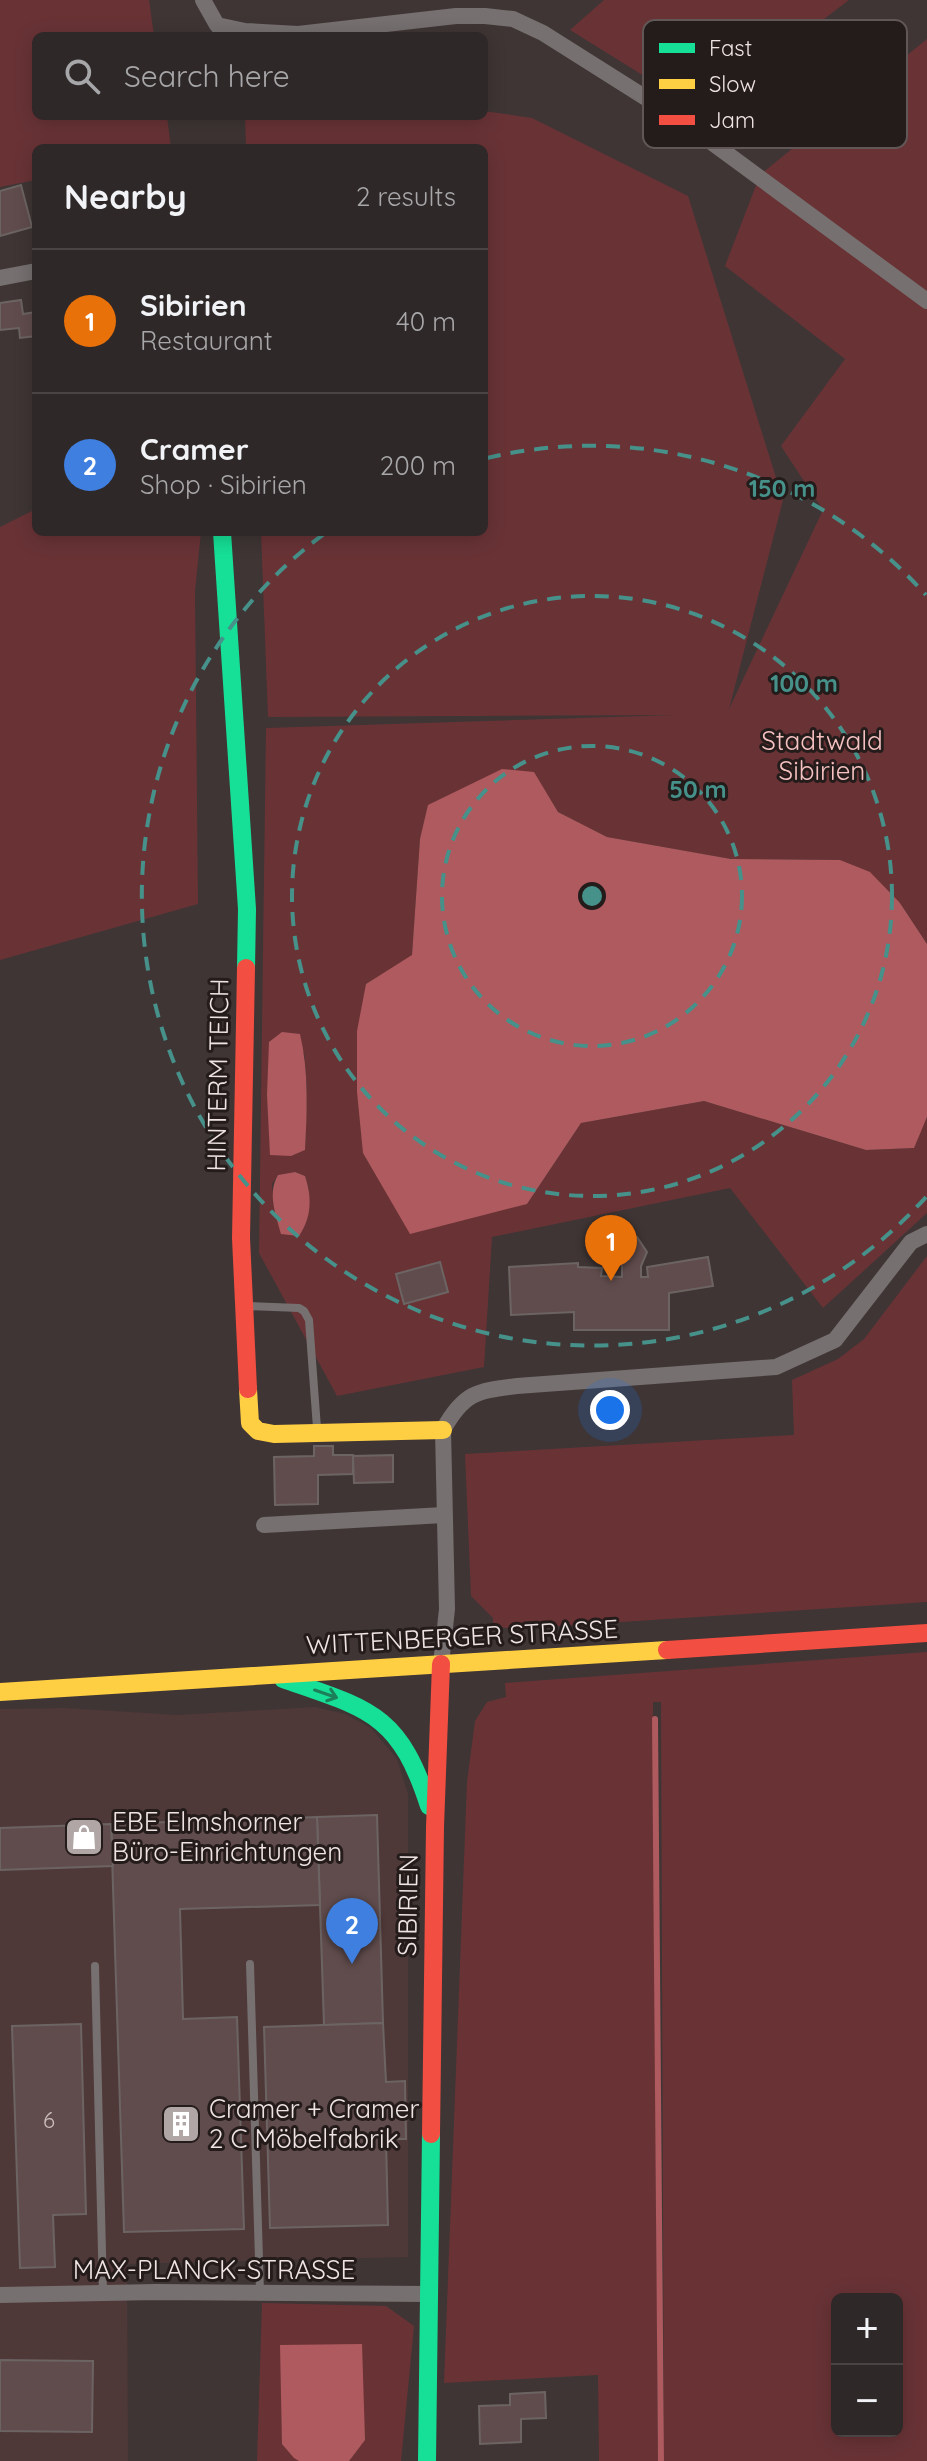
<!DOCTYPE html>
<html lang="en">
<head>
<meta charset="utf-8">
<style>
	body { margin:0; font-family:Quicksand,sans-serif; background:#373030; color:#f1f3f6 }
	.controls { position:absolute; right:24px; bottom:24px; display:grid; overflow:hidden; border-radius:12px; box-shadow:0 4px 20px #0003 }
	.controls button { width:72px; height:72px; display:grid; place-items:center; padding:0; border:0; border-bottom:2px solid #4a4445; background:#2f2828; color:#f1f3f6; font:40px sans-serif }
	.you { position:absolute; left:610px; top:1410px; width:28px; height:28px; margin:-20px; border:6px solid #fff; border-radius:50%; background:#1a73e8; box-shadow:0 0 0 12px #1a73e833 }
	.badge { display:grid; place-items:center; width:52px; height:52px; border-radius:50%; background:#b1a6a6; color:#fff; font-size:26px; font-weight:700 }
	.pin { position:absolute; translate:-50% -66px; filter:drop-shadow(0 2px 4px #0008) }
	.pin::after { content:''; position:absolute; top:42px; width:28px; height:24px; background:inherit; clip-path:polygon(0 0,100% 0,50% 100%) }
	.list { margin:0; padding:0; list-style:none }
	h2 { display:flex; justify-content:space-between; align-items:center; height:104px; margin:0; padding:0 32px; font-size:34px }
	h2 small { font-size:26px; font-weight:400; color:#a7a6a8 }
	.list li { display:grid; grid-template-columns:52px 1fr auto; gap:24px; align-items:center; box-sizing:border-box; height:144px; padding:0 32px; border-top:2px solid #4a4445 }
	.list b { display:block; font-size:30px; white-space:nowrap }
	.list p { margin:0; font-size:26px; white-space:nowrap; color:#a7a6a8 }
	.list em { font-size:26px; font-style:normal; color:#a7a6a8 }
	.icon { flex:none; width:44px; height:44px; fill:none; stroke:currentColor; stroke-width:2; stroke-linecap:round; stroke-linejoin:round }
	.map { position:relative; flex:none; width:927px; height:2461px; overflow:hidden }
	.search { position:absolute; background:#2f2828; box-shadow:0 4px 20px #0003; left:32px; top:32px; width:456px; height:88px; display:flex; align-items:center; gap:20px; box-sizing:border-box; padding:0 28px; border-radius:12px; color:#a7a6a8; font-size:30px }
	.panel { position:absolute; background:#2f2828; box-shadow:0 4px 20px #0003; left:32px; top:144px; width:456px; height:392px; border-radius:12px }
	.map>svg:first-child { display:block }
	.built { fill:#4f3838 }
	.green { fill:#693336; fill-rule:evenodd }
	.water { fill:#ae5a5e }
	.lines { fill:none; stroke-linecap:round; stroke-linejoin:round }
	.stream { stroke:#ae5a5e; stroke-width:6 }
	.building { fill:#614c4d; stroke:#6c6463; stroke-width:2 }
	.lane { stroke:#767070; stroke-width:8 }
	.street { stroke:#767070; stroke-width:16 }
	.fast { stroke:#16e098; stroke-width:18 }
	.slow { stroke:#ffcf43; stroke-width:18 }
	.jam { stroke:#f24e42; stroke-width:18 }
	.oneway { stroke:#1d7e5a }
	.ring { fill:none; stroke:#47918b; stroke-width:4; stroke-dasharray:14 10 }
	.labels { text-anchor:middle; stroke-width:6; stroke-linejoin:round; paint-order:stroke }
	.number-label { font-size:22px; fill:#ccbdbe }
	.park-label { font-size:26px; fill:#f5c2c1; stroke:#241b1b }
	.street-label { font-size:26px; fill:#efe3e3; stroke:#241b1b }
	.poi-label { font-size:26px; fill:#efe3e3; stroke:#241b1b; text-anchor:start }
	.key { fill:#241b1b; stroke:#615757; stroke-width:2 }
	.key-label { font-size:22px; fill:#efe3e3 }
	.centre { fill:#47918b; stroke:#241b1b; stroke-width:4 }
	.ring-label { font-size:24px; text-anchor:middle; font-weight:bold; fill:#47918b; stroke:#241b1b; stroke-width:6; stroke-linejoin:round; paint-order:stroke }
</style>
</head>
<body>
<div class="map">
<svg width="927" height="2461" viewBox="0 0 927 2461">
	<rect width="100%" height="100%" fill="#3f3535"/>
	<!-- built -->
	<polygon class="built" points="315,1707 345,1714 371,1728 397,1759 408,1794 408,2257 127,2264 128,2461 0,2461 0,1709 65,1708 177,1715"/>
	<!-- green -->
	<g class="green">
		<polygon points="0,0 149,0 154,36 36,36 36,116 167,116 171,148 36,148 36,180 0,187"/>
		<polygon points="604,0 849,0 702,112 570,30"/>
		<path d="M927,39v905l-27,-41 -60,-43 -109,-1 -124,-22 -49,-25 -24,-39 -114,66 -8,117 -46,28 161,220 54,-81 123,-22 162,49 47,-2 14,-31v96l-104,95 -93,-120 -238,49 -8,130 -147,29 -78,-143 7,-525 410,-13 -408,2 -7,-185h223v-384h-238l-1,-32h239v-5l48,7 156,78 95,304 -54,209 94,-199 -42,-64 64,-87 -120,-93 35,-91zM304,1051l3,38 -2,61 -14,5h-21zM295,1172l10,4 4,14 -35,18 -2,-24 6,-9z"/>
		<polygon points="36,509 36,532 201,532 195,591 198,904 0,960 0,527"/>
		<polygon points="927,1256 927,1602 513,1629 493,1626 493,1618 471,1596 465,1454 794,1435 792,1380 838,1359 864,1339"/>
		<path d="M927,1652v809h-263l-3,-759h-8l5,759h-59l-1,-86 -154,8 23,-601 8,-61 12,-19 19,-5 -1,-14zM837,2299h60v132h-60z"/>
		<polygon points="262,2303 386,2306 414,2326 401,2461 257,2461"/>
	</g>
	<!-- water -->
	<g class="water">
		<polygon points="502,769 534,772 558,812 607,837 731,859 840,860 870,872 900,903 927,944 927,1117 914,1148 866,1150 704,1101 581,1123 527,1204 410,1234 363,1153 357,1092 357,1031 366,984 412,955 420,839 428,805"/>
		<path d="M282,1032l18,2c9,38 7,77 5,116l-14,6 -21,-1 -3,-60 2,-53z"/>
		<path d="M295,1172l10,4c7,21 7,41 -6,60l-18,-2c-5,-19 -14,-41 -3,-59z"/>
		<polygon points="362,2344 365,2440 349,2461 299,2461 294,2458 282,2444 280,2345"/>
	</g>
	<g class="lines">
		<!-- stream -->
		<polyline class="stream" points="655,1719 661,2461"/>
	</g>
	<!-- building -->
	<g class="building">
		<polygon points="21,185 32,227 0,236 0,191"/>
		<polygon points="21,300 23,314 36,312 36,336 20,338 19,328 0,330 0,303"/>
		<polygon points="637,1237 647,1252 641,1266 641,1277 648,1277 647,1267 708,1257 713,1286 669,1293 669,1330 574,1330 574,1312 511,1315 509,1267 578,1263 578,1267 602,1268 601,1276 622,1277 622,1266 614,1250 621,1238"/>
		<polygon points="440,1262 448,1292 404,1304 396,1274"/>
		<polygon points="314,1446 333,1446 333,1455 353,1455 353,1474 318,1475 318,1504 275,1505 274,1457 314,1456"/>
		<polygon points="393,1455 393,1482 354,1483 353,1456"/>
		<polygon points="377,1815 383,2023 324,2025 317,1817"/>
		<polygon points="317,1817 320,1905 180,1909 183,2019 237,2017 244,2229 124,2232 111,1824"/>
		<polygon points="111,1824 113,1866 0,1870 0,1828"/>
		<polygon points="383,2023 386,2082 405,2081 406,2139 386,2139 388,2225 270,2228 264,2027"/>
		<polygon points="81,2024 86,2214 53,2215 55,2267 20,2268 12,2026"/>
		<polygon points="0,2360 93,2361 92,2432 0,2431"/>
		<polygon points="545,2392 546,2418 521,2419 521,2442 480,2444 479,2406 510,2405 510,2394"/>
	</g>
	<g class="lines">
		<!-- lane -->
		<g class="lane">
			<polyline points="246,1306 299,1308 304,1311 309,1320 317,1428"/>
			<polyline points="250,1964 260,2292"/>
			<polyline points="95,1966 103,2293"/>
		</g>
		<!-- street -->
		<g class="street">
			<polyline points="203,0 217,25 245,31 298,34 456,16 485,16 513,19 543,33 684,122 927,301"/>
			<polyline points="0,278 36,271"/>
			<polyline points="264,1525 444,1515"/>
			<path d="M441,1664l6,-55 -4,-179c21,-38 34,-39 74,-44l259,-19 59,-27 76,-98 16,-8"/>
			<polyline points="0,2295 156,2292 428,2294"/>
		</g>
		<!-- fast -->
		<g class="fast">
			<polyline points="222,532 247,909 246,968"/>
			<path d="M283,1679c86,30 116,34 146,127"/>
			<polyline points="427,2461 431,2134"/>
		</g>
		<!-- slow -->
		<g class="slow">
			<polyline points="248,1389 250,1423 258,1431 274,1434 443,1430"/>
			<polyline points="0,1692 667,1650"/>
		</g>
		<!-- jam -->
		<g class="jam">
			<polyline points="246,968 241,1238 248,1389"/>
			<polyline points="667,1650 927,1633"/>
			<polyline points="431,2134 435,1827 441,1664"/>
		</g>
	</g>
	<!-- one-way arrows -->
	<defs><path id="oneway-shaft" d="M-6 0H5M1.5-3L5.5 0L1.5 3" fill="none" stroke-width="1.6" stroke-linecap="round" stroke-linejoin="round" transform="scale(2)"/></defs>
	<use class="oneway" href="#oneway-shaft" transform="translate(326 1694) rotate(19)"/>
	<!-- distance rings -->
	<g class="ring">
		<circle cx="592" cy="896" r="150"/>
		<circle cx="592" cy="896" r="300"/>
		<path d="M926 1197A450 450 0 1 1 324 534M487 458A450 450 0 0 1 926 595"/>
	</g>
	<!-- icons -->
	<defs>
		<symbol id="shop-square" viewBox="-11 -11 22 22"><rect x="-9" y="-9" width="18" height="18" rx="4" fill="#b1a6a6" stroke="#241b1b"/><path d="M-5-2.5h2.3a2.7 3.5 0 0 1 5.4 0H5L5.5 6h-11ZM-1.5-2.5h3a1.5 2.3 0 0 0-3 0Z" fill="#fff"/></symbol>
		<symbol id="building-square" viewBox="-11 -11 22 22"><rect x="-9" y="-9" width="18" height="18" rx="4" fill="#b1a6a6" stroke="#241b1b"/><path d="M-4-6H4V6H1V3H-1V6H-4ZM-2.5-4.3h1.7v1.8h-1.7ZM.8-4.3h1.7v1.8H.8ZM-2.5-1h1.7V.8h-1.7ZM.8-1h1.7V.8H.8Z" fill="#fff"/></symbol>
	</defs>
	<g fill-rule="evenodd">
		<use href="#shop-square" x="62" y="1815" width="44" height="44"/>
		<use href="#building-square" x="159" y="2102" width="44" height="44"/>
	</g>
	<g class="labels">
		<!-- number labels -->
		<g class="number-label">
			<text x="49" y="2128">6</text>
		</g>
		<!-- park labels -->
		<g class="park-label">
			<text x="822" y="750">Stadtwald<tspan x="822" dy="30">Sibirien</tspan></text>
		</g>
		<!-- street labels -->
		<g class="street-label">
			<text transform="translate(218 1075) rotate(-89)" y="9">HINTERM TEICH</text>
			<text transform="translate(462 1637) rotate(-3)" y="9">WITTENBERGER STRASSE</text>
			<text transform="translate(408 1905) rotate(-89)" y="9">SIBIRIEN</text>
			<text x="214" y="2279">MAX-PLANCK-STRASSE</text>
		</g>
		<!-- poi labels -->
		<g class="poi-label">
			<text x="112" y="1831">EBE Elmshorner<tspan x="112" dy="30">Büro-Einrichtungen</tspan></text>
			<text x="209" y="2118">Cramer + Cramer<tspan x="209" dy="30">2 C Möbelfabrik</tspan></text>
		</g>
	</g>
	<!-- legend -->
	<rect x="643" y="20" width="264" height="128" rx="12" class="key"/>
	<rect x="659" y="43" width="36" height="10" fill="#16e098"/>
	<rect x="659" y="79" width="36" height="10" fill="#ffcf43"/>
	<rect x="659" y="115" width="36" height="10" fill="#f24e42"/>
	<g class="key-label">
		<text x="709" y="56">Fast</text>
		<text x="709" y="92">Slow</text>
		<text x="709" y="128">Jam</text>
	</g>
	<circle cx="592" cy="896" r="12" class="centre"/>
	<g class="ring-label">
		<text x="782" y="497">150 m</text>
		<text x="804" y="692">100 m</text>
		<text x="698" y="798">50 m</text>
	</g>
</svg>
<div class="controls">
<button>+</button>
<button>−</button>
</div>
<div class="you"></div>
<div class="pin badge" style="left:611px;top:1281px;background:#e8710a">1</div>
<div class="pin badge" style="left:352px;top:1964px;background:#3f7fe0">2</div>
<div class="search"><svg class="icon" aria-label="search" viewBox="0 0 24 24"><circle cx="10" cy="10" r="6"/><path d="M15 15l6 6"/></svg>Search here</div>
<section class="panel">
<h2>Nearby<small>2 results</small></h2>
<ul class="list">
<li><span class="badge" style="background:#e8710a">1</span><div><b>Sibirien</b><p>Restaurant</p></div><em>40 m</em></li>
<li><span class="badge" style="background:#3f7fe0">2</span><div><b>Cramer</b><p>Shop · Sibirien</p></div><em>200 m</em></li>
</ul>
</section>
</div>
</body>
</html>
